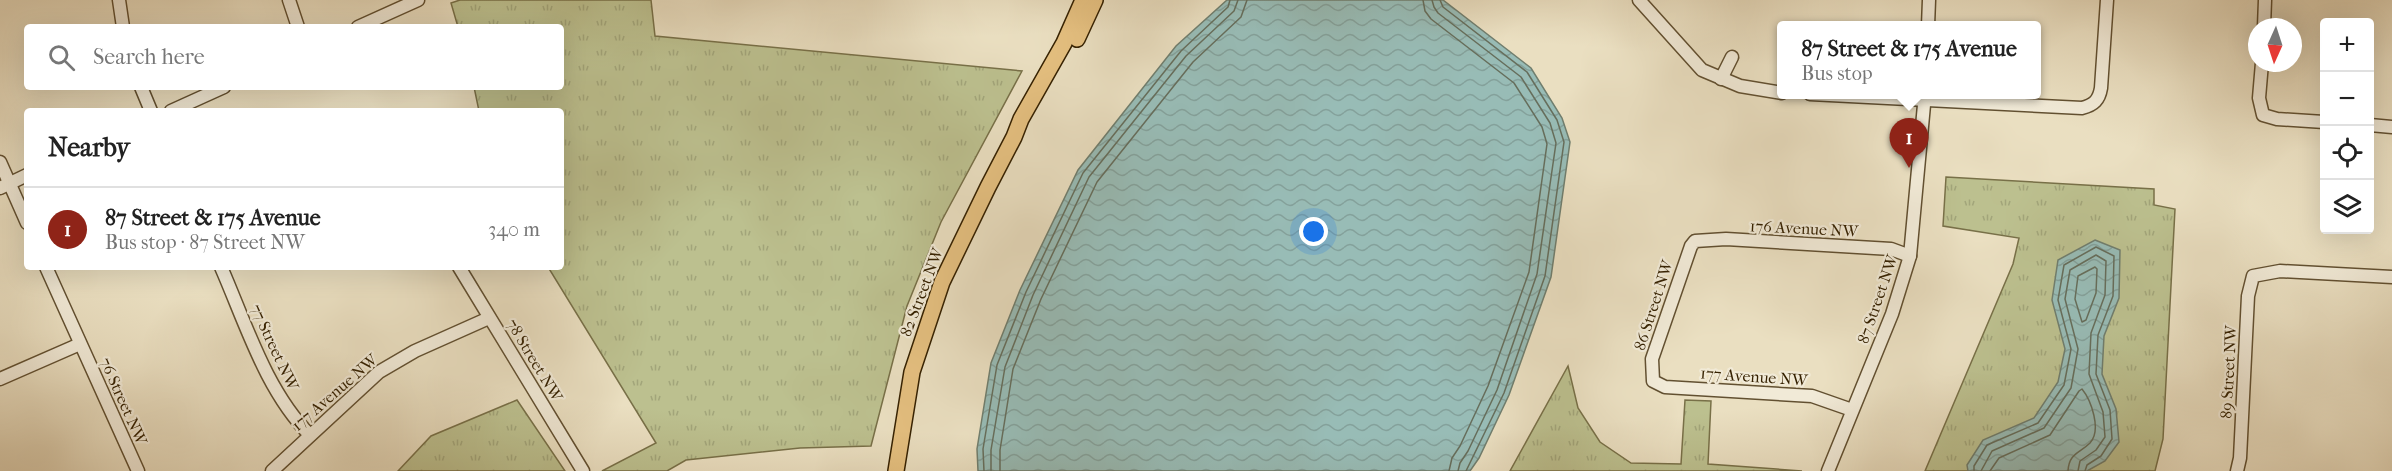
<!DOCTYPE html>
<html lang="en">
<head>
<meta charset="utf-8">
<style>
	body { margin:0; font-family:"IM FELL French Canon",serif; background:#f2f2f2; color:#222 }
	.controls { position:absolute; right:18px; top:18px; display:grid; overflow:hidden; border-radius:6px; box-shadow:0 6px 24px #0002 }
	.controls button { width:54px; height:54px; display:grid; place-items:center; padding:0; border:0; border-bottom:2px solid #e0e0e0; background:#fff; color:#222; font:30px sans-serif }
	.compass { position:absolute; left:2248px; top:18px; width:54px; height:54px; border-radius:50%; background:#fff; box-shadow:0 6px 24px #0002; rotate:183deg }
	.you { position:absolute; left:1314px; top:232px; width:21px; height:21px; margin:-15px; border:4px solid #fff; border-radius:50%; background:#1a73e8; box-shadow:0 0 0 9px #1a73e833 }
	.badge { display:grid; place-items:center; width:39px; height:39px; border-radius:50%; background:#8f2418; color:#fff; font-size:20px; font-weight:700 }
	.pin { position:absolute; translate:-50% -50px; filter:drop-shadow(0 2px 3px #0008) }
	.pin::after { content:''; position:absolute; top:32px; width:21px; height:18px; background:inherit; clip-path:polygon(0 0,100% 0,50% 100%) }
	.popup { position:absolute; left:1777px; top:21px; width:264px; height:78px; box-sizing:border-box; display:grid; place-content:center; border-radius:6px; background:#fff; filter:drop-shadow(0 2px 4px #0005); font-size:20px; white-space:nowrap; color:#767676 }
	.popup b { font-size:22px; color:#222 }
	.popup::after { content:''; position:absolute; left:50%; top:100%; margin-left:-12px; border:12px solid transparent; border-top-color:#fff }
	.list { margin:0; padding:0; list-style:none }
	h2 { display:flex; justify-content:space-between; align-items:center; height:78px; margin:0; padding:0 24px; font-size:26px }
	h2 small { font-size:20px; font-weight:400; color:#767676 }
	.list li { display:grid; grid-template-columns:39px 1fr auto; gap:18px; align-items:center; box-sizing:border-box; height:84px; padding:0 24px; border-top:2px solid #e0e0e0 }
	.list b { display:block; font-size:22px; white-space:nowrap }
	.list p { margin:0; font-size:20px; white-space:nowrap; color:#767676 }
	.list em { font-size:20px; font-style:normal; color:#767676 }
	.icon { flex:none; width:33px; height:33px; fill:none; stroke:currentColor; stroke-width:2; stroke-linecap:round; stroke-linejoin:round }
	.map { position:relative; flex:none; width:2392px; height:471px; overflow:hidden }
	.search { position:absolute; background:#fff; box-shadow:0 6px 24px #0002; left:24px; top:24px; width:540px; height:66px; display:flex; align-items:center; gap:15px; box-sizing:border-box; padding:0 21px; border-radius:6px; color:#767676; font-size:22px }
	.panel { position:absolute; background:#fff; box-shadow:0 6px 24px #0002; left:24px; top:108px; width:540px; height:162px; border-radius:6px }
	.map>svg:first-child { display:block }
	.park { fill:url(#park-tufts); stroke:#787048; stroke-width:1.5 }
	.water { fill:url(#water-waves); stroke:#707e6e; stroke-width:1.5 }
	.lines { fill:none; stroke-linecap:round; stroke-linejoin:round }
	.shore { stroke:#666e5c; stroke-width:1.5 }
	.minor-casing { stroke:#625031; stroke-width:15 }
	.major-casing { stroke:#352101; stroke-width:18 }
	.minor { stroke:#f1ead7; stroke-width:12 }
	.major { stroke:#e5c080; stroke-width:15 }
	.labels { text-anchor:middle; stroke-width:4.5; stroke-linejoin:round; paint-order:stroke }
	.street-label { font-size:16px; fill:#352101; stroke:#f1ead7 }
</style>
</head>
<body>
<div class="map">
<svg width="2392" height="471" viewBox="0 0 2392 471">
	<defs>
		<pattern id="park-tufts" width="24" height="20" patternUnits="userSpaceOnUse" patternTransform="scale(1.5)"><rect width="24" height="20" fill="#bcc08f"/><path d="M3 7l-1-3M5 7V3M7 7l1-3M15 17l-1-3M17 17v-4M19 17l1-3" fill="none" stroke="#a2a57a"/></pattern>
		<pattern id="water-waves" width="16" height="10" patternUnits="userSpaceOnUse" patternTransform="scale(1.5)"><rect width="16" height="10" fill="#98bcb6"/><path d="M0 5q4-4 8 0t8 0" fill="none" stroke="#84a19b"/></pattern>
	</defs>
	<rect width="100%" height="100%" fill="#eadfc1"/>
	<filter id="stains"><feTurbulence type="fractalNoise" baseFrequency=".00333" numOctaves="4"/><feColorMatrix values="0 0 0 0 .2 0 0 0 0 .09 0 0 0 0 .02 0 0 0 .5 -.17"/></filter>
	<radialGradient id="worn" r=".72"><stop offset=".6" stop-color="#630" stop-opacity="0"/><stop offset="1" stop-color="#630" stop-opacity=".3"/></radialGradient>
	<!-- park -->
	<g class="park">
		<polygon points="460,0 651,0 655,36 1022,71 941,222 907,306 871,446 800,448 686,460 667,471 602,471 656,443 548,267 561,267 561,111 479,111 474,87 561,87 561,27 458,27 451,3"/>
		<polygon points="1946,177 2154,189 2154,205 2175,209 2163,439 2155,471 1925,471 2013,264 2019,238 1943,226"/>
		<polygon points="1568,366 1578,408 1600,442 1631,463 1681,464 1685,400 1711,401 1708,464 1802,471 1510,471"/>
		<polygon points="517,400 565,471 398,471 431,436"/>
	</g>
	<!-- water -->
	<g class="water">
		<polygon points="1227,0 1443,0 1531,68 1562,118 1570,142 1551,277 1509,395 1479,458 1470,471 978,471 977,449 991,363 1020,290 1078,170 1176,46"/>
		<polygon points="2095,240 2120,250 2119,298 2104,336 2102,374 2116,409 2119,442 2105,461 2087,471 1968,471 1967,465 1983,440 2034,418 2058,382 2065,349 2052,300 2058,260"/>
	</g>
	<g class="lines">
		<!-- shore -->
		<g class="shore">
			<polyline points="1423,0 1425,11 1431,19 1514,83 1542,127 1547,144 1529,272 1488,386 1460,446 1452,458 1449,471"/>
			<polyline points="1432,0 1434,7 1438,13 1521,77 1550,123 1556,143 1537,274 1497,390 1468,451 1460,463 1458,471"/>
			<polyline points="1440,0 1443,7 1527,72 1557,120 1564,142 1545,276 1504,393 1466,471"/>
			<polygon points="2095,267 2097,269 2096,293 2086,320 2082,322 2075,299 2078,276"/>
			<polyline points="984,471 983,449 997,365 1026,292 1083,173 1181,51 1228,7 1230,0"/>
			<polyline points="991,471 991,450 1005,367 1033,295 1089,177 1186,56 1234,11 1238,0"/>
			<polyline points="1000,471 1000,450 1013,369 1041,299 1097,182 1193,62 1241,17 1247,0"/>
			<polyline points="1974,471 1974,466 1987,445 2038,423 2064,385 2071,349 2058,300 2064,265 2096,247 2114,256 2113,296 2098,335 2096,374 2110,410 2112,439 2101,456 2087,465 2085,471"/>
			<polyline points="1981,471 1992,451 2044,428 2071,388 2078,349 2065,299 2070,270 2096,255 2106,261 2105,295 2091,333 2089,374 2103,412 2105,437 2096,450 2080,461 2078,471"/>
			<path d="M1990,471l9,-13 51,-23 29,-44 3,-2c9,11 20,41 8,54 -10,10 -21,10 -22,28"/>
		</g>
		<defs>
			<g id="minor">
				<polyline points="119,0 123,27"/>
				<polyline points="289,0 298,27"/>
				<polyline points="1639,0 1702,70 1740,86 1782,93"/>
				<polyline points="1928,26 1929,0"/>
				<polyline points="358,27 418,0"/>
				<polyline points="2264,27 2265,0"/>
				<polyline points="2262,63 2259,98 2263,115 2277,119 2324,122"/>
				<polyline points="1721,79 1732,57"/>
				<polyline points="141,87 151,111"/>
				<path d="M1810,94l272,14c12,-3 17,-8 19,-20l6,-88"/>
				<polyline points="171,111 224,87"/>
				<polyline points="2370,125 2392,127"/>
				<polyline points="0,162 27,223"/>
				<polyline points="0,188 27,175"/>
				<polyline points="46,267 138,471"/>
				<path d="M221,267c25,57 45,124 89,168"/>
				<polyline points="459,267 583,471"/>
				<polyline points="0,379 80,344"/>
				<polyline points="1852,410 1812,396 1665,387 1653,381 1652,359 1691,246 1695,241 1726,239 1891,249 1910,256"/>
				<polyline points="272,471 379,372 415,351 489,318"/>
				<polyline points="1828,471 1892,314 1910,256 1925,94"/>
				<polyline points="2237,471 2240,458 2248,296 2253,276 2280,271 2392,277"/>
			</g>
			<g id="major">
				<polyline points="1077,39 1095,0"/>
				<polyline points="896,471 912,372 942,282 988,187 1014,137 1021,119 1064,43 1083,0"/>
			</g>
		</defs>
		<!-- minor casing -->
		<use href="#minor" class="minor-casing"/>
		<!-- major casing -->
		<use href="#major" class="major-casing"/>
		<!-- minor -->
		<use href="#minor" class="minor"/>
		<!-- major -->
		<use href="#major" class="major"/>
	</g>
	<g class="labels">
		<!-- street labels -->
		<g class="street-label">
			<text transform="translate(1804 228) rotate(3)" y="6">176 Avenue NW</text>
			<text transform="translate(921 292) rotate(-69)" y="6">82 Street NW</text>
			<text transform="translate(1877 299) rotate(-71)" y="6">87 Street NW</text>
			<text transform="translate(1653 305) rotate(-72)" y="6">86 Street NW</text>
			<text transform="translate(275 347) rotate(65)" y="6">77 Street NW</text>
			<text transform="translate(535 360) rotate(59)" y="6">78 Street NW</text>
			<text transform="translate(2228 372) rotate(-87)" y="6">89 Street NW</text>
			<text transform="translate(1754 376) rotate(4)" y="6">177 Avenue NW</text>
			<text transform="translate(334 392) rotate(-41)" y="6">177 Avenue NW</text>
			<text transform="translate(124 401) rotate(66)" y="6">76 Street NW</text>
		</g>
	</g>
	<rect width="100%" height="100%" filter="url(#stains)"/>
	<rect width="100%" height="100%" fill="url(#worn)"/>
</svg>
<div class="controls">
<button>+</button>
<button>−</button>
<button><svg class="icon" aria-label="locate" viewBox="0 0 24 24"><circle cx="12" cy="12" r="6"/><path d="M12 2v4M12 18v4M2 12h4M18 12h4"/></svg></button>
<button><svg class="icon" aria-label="layers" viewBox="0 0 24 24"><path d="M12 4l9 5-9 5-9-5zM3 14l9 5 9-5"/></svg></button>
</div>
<svg class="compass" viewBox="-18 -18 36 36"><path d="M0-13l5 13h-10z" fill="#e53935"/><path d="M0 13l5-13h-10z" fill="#767676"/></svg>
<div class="you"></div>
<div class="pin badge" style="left:1909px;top:168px">1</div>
<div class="popup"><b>87 Street &amp; 175 Avenue</b>Bus stop</div>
<div class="search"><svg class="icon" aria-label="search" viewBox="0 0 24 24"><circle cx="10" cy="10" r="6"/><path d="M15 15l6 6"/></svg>Search here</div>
<section class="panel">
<h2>Nearby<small></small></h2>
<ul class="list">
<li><span class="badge">1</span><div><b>87 Street &amp; 175 Avenue</b><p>Bus stop · 87 Street NW</p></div><em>340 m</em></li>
</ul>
</section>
</div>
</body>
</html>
